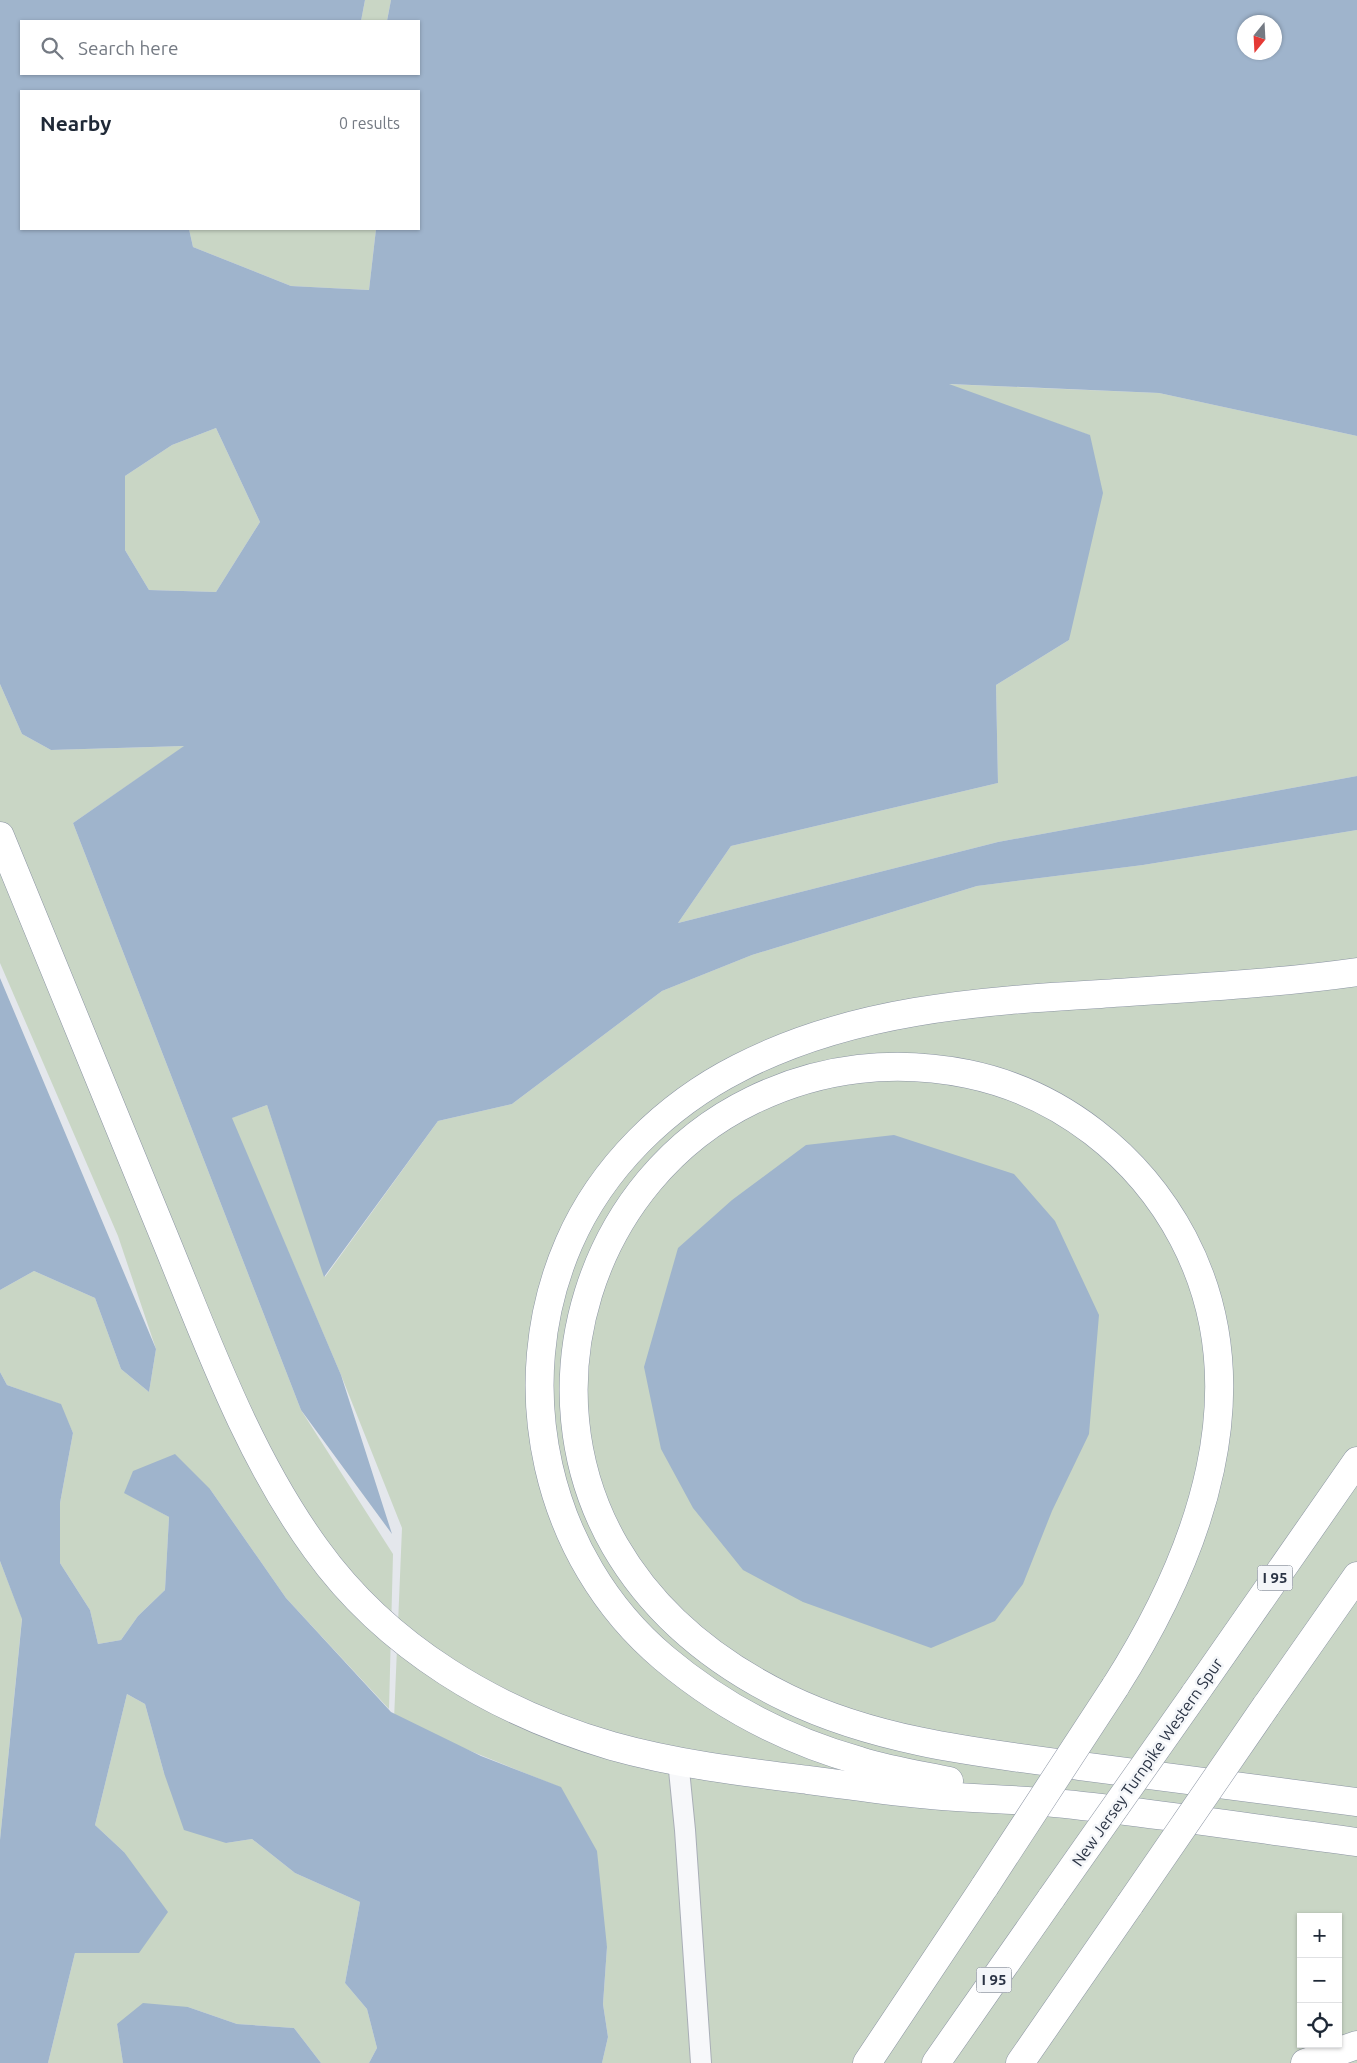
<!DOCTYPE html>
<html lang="en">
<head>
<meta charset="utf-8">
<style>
	body { margin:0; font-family:Ubuntu,sans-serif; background:#f2f2f3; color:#1f2937 }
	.controls { position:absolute; right:15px; bottom:15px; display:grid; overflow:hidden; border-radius:0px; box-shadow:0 1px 4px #0004 }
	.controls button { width:45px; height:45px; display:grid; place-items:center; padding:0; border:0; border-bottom:1px solid #e0e1e3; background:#fff; color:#1f2937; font:25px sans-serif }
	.compass { position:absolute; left:1237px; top:15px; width:45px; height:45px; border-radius:50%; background:#fff; box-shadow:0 1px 4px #0004; rotate:198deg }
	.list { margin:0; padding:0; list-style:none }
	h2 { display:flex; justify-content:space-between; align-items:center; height:65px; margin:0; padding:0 20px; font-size:21px }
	h2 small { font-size:16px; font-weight:400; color:#747a83 }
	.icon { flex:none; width:28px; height:28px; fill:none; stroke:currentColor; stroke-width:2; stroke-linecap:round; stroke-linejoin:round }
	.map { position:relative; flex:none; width:1357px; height:2063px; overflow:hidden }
	.search { position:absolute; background:#fff; box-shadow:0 1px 4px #0004; left:20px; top:20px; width:400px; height:55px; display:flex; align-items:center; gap:12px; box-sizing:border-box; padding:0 18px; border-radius:0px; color:#747a83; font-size:19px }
	.panel { position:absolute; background:#fff; box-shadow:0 1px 4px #0004; left:20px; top:90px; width:400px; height:140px; border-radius:0px }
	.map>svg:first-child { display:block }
	.green { fill:#c9d6c5; fill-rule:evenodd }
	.water { fill:#9fb4cc; fill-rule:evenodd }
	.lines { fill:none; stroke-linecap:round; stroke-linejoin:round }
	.lane-casing { stroke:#a9aeb7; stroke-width:22 }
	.highway-casing { stroke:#8b94a3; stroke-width:29 }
	.lane { stroke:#f7f8fa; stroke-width:20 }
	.highway { stroke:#fff; stroke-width:28 }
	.highway-bridge-casing { stroke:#8b94a3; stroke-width:29; stroke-linecap:butt }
	.highway-bridge { stroke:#fff; stroke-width:28 }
	.labels { text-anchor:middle; stroke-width:5; stroke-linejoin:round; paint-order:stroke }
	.shield { fill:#f4f6f9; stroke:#676e7b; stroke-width:1 }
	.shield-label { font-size:15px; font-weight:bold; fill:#2b3445 }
	.street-label { font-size:16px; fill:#2b3445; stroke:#f4f6f9 }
</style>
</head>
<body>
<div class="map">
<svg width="1357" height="2063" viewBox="0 0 1357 2063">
	<rect width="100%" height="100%" fill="#e4e7ec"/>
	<!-- green -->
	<g class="green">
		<polygon points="365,0 391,0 387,21 361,21"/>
		<polygon points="189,229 376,229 369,290 291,286 193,247"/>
		<polygon points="946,384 1159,393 1357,436 1357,776 998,842 678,923 731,846 998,783 996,685 1069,640 1089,435"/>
		<polygon points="216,428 260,522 216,592 149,590 125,550 125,476 172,445"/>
		<polygon points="0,684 22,734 51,750 185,746 73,823 301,1410 393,1554 389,1709 286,1598 210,1489 124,1492 169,1517 165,1590 138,1616 121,1640 98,1644 90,1610 60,1563 60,1503 73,1433 60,1404 7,1385 0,1372 0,1290 34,1271 95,1298 121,1369 149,1392 156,1349 118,1236 0,963"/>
		<path d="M1357,830v1233h-755l6,-26 -5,-33 4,-57 -50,-161 -163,-66 8,-192 -61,-153 -110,-257 36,-13 58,172 113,-156 74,-17 150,-113 90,-36 225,-69 166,-21zM1301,1917h37v127h-37z"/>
		<polygon points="0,1561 22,1618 0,1840"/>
		<polygon points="127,1694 145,1704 164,1773 226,1843 252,1839 295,1873 360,1902 345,1983 367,2009 377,2048 369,2063 321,2063 294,2028 237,2024 188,2007 117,2024 123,2063 48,2063 75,1953 139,1953 124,1852 95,1825"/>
	</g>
	<!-- water -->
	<g class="water">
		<path d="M0,0h365l-4,21h-340v53h398v-53h-32l4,-21h966v436l-198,-43 -210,-9 141,51 13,58 -34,147 -73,45 2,98 -267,63 -53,77 320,-81 359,-66v54l-214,35 -166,21 -225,69 -90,36 -150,113 -74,17 -114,156 -57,-172 -35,13 109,257 51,159 -91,-124 -228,-587 111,-77 -133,4 -29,-16 -22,-50zM1274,22v30h-30v-30zM21,91h398v138h-43l-7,61 -78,-4 -98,-39 -4,-18h-168zM216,428l44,94 -44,70 -67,-2 -24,-40v-74l47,-31z"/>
		<polygon points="0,978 156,1349 149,1392 121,1369 95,1298 34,1271 0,1290"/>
		<polygon points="894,1135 1014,1174 1055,1221 1099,1315 1089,1434 1052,1511 1023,1584 995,1621 931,1648 803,1602 743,1570 693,1508 661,1449 644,1367 678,1248 732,1200 806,1145"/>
		<polygon points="0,1372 7,1385 61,1404 73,1433 60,1503 60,1563 90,1610 98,1644 121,1640 138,1616 165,1590 169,1517 124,1493 133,1471 175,1454 210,1489 286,1598 391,1712 481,1756 561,1787 597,1851 607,1947 603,2004 608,2037 602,2063 369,2063 377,2048 367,2009 345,1983 360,1902 295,1873 252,1839 226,1843 184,1830 164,1773 145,1704 127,1694 95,1825 124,1852 168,1912 139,1953 75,1953 48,2063 0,2063 0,1840 22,1619 0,1561"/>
		<polygon points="143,2003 188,2007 237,2024 294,2028 321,2063 123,2063 117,2024"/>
	</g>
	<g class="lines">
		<defs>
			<polyline id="lane" points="678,1760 685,1830 701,2063"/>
			<g id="highway">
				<path d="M0,836c55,135 111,270 166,405 43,105 83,216 150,308 71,99 180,163 296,197 64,18 131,26 196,34 41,5 82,12 123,15 41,4 83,4 124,8 101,10 201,26 302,39"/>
				<path d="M1115,1687c84,-132 147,-299 68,-449 -44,-83 -123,-145 -215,-164 -73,-15 -147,-7 -215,26 -164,79 -229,288 -138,446 40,69 102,118 172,152 91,44 194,55 293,68 93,12 185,24 277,36"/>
				<polyline points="1194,1695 1357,1461"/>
				<polyline points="1266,1706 1357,1576"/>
				<path d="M949,1781c-29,-6 -60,-11 -89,-20 -72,-20 -139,-55 -196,-103 -119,-100 -157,-273 -95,-415 33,-76 97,-138 170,-175 112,-58 239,-67 362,-74 86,-6 171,-10 256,-22"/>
				<polyline points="867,2063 985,1886"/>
				<polyline points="936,2063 1052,1897"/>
				<polyline points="1020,2063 1130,1904"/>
				<polyline points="1305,2063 1357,2045"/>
			</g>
		</defs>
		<!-- lane casing -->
		<use href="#lane" class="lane-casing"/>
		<!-- highway casing -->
		<use href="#highway" class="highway-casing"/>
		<!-- lane -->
		<use href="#lane" class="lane"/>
		<!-- highway -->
		<use href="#highway" class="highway"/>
		<defs>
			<g id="highway-bridge">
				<polyline points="985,1886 1115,1687"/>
				<polyline points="1052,1897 1194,1695"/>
				<polyline points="1130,1904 1266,1706"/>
			</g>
		</defs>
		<!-- highway-bridge casing -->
		<use href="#highway-bridge" class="highway-bridge-casing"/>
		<!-- highway-bridge -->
		<use href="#highway-bridge" class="highway-bridge"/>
	</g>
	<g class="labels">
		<!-- shield labels -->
		<g class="shield">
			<rect x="1257.5" y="1565.5" width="35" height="25" rx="4"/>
			<rect x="976.5" y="1967.5" width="35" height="25" rx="4"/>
		</g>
		<g class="shield-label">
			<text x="1275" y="1583">I 95</text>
			<text x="994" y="1985">I 95</text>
		</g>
		<!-- street labels -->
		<g class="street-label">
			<text transform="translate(1147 1762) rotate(-55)" y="6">New Jersey Turnpike Western Spur</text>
		</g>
	</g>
</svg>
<div class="controls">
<button>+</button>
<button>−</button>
<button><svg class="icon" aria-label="locate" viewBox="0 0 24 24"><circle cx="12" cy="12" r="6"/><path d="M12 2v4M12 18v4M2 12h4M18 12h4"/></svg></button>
</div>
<svg class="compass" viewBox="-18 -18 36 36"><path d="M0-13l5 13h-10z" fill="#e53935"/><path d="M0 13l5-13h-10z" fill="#747a83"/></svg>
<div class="search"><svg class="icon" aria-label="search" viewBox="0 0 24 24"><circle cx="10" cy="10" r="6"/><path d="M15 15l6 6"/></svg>Search here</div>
<section class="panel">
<h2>Nearby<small>0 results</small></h2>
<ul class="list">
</ul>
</section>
</div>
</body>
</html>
